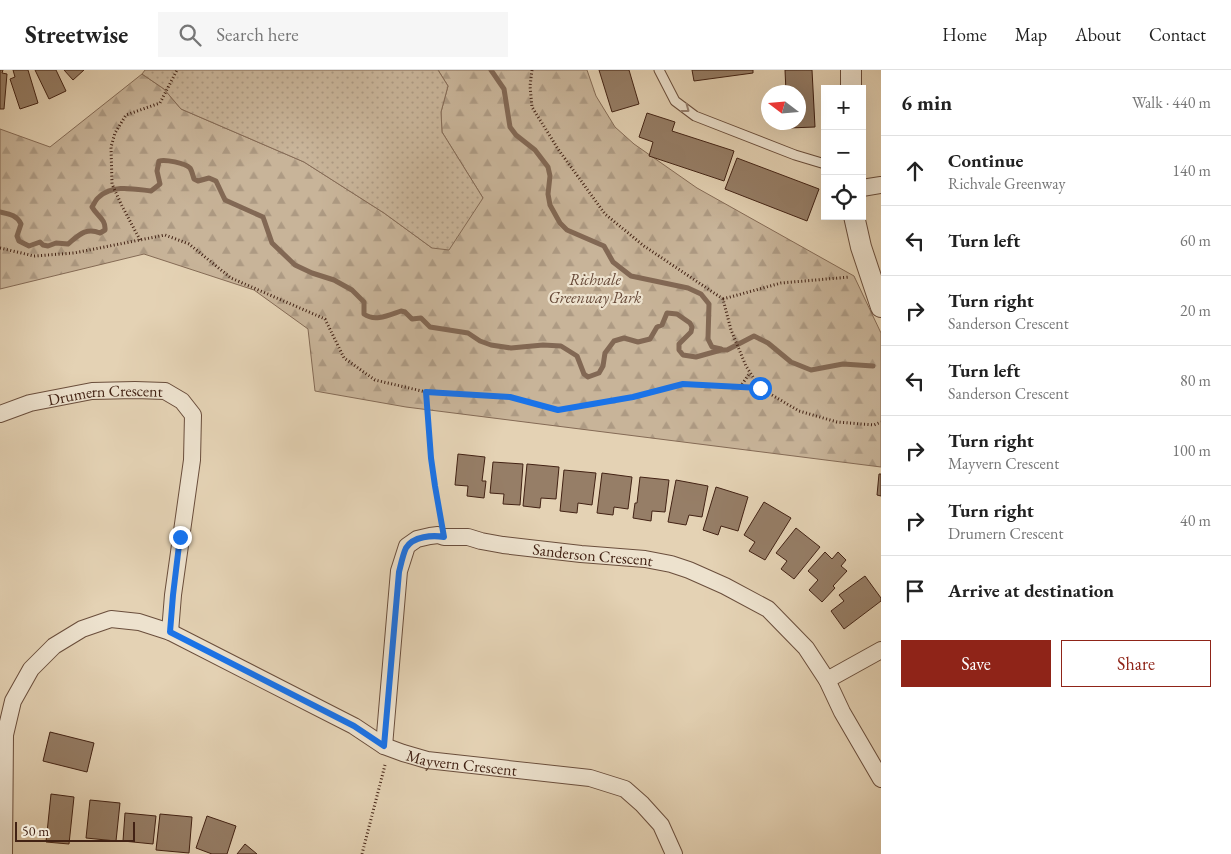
<!DOCTYPE html>
<html lang="en">
<head>
<meta charset="utf-8">
<style>
	body { margin:0; font-family:"EB Garamond",serif; background:#f6f6f6; color:#222 }
	.controls { position:absolute; right:15px; top:15px; display:grid; overflow:hidden; border-radius:0px; box-shadow:0 5px 20px #0002 }
	.controls button { width:45px; height:45px; display:grid; place-items:center; padding:0; border:0; border-bottom:1px solid #e0e0e0; background:#fff; color:#222; font:25px sans-serif }
	.compass { position:absolute; left:761px; top:15px; width:45px; height:45px; border-radius:50%; background:#fff; box-shadow:0 5px 20px #0002; rotate:286deg }
	.scale { position:absolute; left:15px; bottom:12px; width:120px; box-sizing:border-box; padding-left:5px; border:2px solid #422214; border-top:0; font-size:14px; line-height:18px; white-space:nowrap; color:#422214; -webkit-text-stroke:4px #ede2ce; paint-order:stroke }
	.stop { position:absolute; width:15px; height:15px; margin:-11px; border:4px solid #1a73e8; border-radius:50%; background:#fff }
	.stop.end { background:#1a73e8; border-color:#fff; box-shadow:0 1px 5px #0008 }
	.list { margin:0; padding:0; list-style:none }
	h2 { display:flex; justify-content:space-between; align-items:center; height:65px; margin:0; padding:0 20px; font-size:21px }
	h2 small { font-size:16px; font-weight:400; color:#767676 }
	.list li { display:grid; grid-template-columns:32px 1fr auto; gap:15px; align-items:center; box-sizing:border-box; height:70px; padding:0 20px; border-top:1px solid #e0e0e0 }
	.list b { display:block; font-size:19px; white-space:nowrap }
	.list p { margin:0; font-size:16px; white-space:nowrap; color:#767676 }
	.list em { font-size:16px; font-style:normal; color:#767676 }
	.actions { display:flex; gap:10px; padding:15px 20px }
	.actions a { flex:1; padding:11px 0; border:1px solid #8f2418; border-radius:0px; text-align:center; font-size:18px; color:#8f2418 }
	.actions .main { background:#8f2418; color:#fff }
	.icon { flex:none; width:28px; height:28px; fill:none; stroke:currentColor; stroke-width:2; stroke-linecap:round; stroke-linejoin:round }
	.map { position:relative; flex:none; width:881px; height:784px; overflow:hidden }
	header { display:flex; align-items:center; gap:30px; box-sizing:border-box; height:70px; padding:0 25px; background:#fff; border-bottom:1px solid #e0e0e0 }
	header strong { font-size:24px }
	nav { display:flex; gap:28px; margin-inline-start:auto; font-size:18px }
	.search { width:350px; height:45px; background:#f6f6f6; display:flex; align-items:center; gap:12px; box-sizing:border-box; padding:0 18px; border-radius:0px; color:#767676; font-size:19px }
	main { display:flex }
	aside { flex:1; background:#fff }
	.map>svg:first-child { display:block }
	.forest { fill:url(#forest-firs); stroke:#856b56 }
	.park { fill:url(#park-dots); stroke:#856b56 }
	.lines { fill:none; stroke-linecap:round; stroke-linejoin:round }
	.stream { stroke:#826854; stroke-width:5 }
	.building { fill:#967e67; stroke:#422214 }
	.service-casing { stroke:#6a4e3c; stroke-width:11 }
	.minor-casing { stroke:#6a4e3c; stroke-width:18 }
	.tertiary-casing { stroke:#6a4e3c; stroke-width:22 }
	.path { stroke:#422214; stroke-width:3; stroke-dasharray:1 2.5; stroke-linecap:butt }
	.service { stroke:#ede2ce; stroke-width:9 }
	.minor { stroke:#ede2ce; stroke-width:16 }
	.tertiary { stroke:#ede2ce; stroke-width:20 }
	.oneway { stroke:#988271 }
	.route { stroke:#1a73e8; stroke-width:6 }
	.labels { text-anchor:middle; stroke-width:4.5; stroke-linejoin:round; paint-order:stroke }
	.park-label { font-size:16px; font-style:italic; fill:#644635; stroke:#ede2ce }
	.street-label { font-size:16px; fill:#422214; stroke:#ede2ce }
</style>
</head>
<body>
<header>
<strong>Streetwise</strong>
<div class="search"><svg class="icon" aria-label="search" viewBox="0 0 24 24"><circle cx="10" cy="10" r="6"/><path d="M15 15l6 6"/></svg>Search here</div>
<nav><a>Home</a><a>Map</a><a>About</a><a>Contact</a></nav>
</header>
<main>
<div class="map">
<svg width="881" height="784" viewBox="0 0 881 784">
	<defs>
		<pattern id="forest-firs" width="22" height="20" patternUnits="userSpaceOnUse" patternTransform="scale(1.25)"><rect width="22" height="20" fill="#c8b499"/><path d="M5 1l3.5 6h-7zM16 11l3.5 6h-7z" fill="#ad9a83"/></pattern>
		<pattern id="park-dots" width="8" height="8" patternUnits="userSpaceOnUse" patternTransform="scale(1.25)"><rect width="8" height="8" fill="#c8b499"/><path d="M2 2h.1M6 6h.1" fill="none" stroke="#ad9a83" stroke-width="1.8" stroke-linecap="round"/></pattern>
	</defs>
	<rect width="100%" height="100%" fill="#e4d2b4"/>
	<filter id="stains"><feTurbulence type="fractalNoise" baseFrequency=".004" numOctaves="4"/><feColorMatrix values="0 0 0 0 .2 0 0 0 0 .09 0 0 0 0 .02 0 0 0 .5 -.17"/></filter>
	<radialGradient id="worn" r=".72"><stop offset=".6" stop-color="#630" stop-opacity="0"/><stop offset="1" stop-color="#630" stop-opacity=".3"/></radialGradient>
	<!-- forest -->
	<polygon class="forest" points="438,0 587,0 596,26 615,57 634,74 697,118 854,206 881,263 881,397 406,337 315,321 308,259 254,220 144,184 0,219 0,59 50,77 142,4 164,19 181,39 304,92 384,143 432,178 483,128 442,62 441,42 448,16"/>
	<!-- park -->
	<polygon class="park" points="145,0 438,0 448,16 441,42 442,62 483,128 449,180 432,178 384,143 304,92 181,39 164,19 142,4"/>
	<g class="lines">
		<!-- stream -->
		<g class="stream">
			<polyline points="491,0 504,19 510,57 516,65 535,80 548,97 550,106 548,124 550,135 560,153 567,160 604,176 613,192 631,206 688,218 701,224 709,234 708,269 712,277 721,279"/>
			<path d="M0,142c9,2 17,3 21,12l-4,12 2,5 10,5 11,-4 3,3 5,1 8,-3 12,1c11,-9 18,-17 32,-11l5,-3c1,-11 -8,-14 -13,-23 2,-3 4,-8 7,-10 14,-13 35,-8 52,-6l9,-7 -3,-13 2,-10c6,-2 26,2 31,7 2,3 3,8 4,11l4,2 11,-3 7,3 9,19 38,17 9,26 23,22 17,8 22,7 18,10 12,12v12c11,8 25,1 37,-3l4,1 7,7 9,-1 9,9 38,6 12,8 11,4 20,3 32,-3 18,1 16,10 7,18 4,3 11,-4 4,-7 2,-13 9,-12 10,-3 14,4 12,-3 7,-12 5,-2 5,-12 10,1 13,9 2,4 -1,5 -12,12v6l4,5 13,2 25,-7h6l27,-14 14,7 23,19 20,8 32,-6 30,2"/>
		</g>
	</g>
	<!-- building -->
	<g class="building">
		<polygon points="0,0 3,0 2,3 7,4 4,39 0,39"/>
		<polygon points="13,0 28,0 38,33 20,39 10,9 15,7"/>
		<polygon points="35,0 56,0 66,21 49,29"/>
		<polygon points="64,0 84,0 73,10"/>
		<polygon points="599,0 629,0 639,34 612,42"/>
		<polygon points="692,0 753,0 753,3 694,11"/>
		<polygon points="785,0 812,0 815,57 788,58 788,52 798,52 798,22 786,22"/>
		<polygon points="647,43 675,52 672,61 734,81 724,111 649,86 653,72 639,67"/>
		<polygon points="737,88 819,119 807,151 725,119"/>
		<polygon points="458,384 485,387 482,411 486,411 484,428 467,426 468,416 455,415"/>
		<polygon points="493,392 523,394 520,435 503,434 504,424 490,423"/>
		<polygon points="527,394 559,397 556,429 541,428 540,438 523,436"/>
		<polygon points="564,400 596,403 592,435 578,433 577,443 560,441"/>
		<polygon points="602,403 632,407 628,439 614,437 613,445 597,443"/>
		<polygon points="879,404 881,404 881,426 877,425"/>
		<polygon points="640,407 669,410 665,442 652,441 651,451 633,448 635,433 637,433"/>
		<polygon points="676,410 708,416 702,447 689,445 686,455 668,452"/>
		<polygon points="716,417 748,427 738,461 721,456 718,465 703,460"/>
		<polygon points="764,432 791,448 765,490 749,481 755,472 744,465"/>
		<polygon points="796,458 820,477 794,509 781,499 787,491 776,483"/>
		<polygon points="825,482 832,489 838,482 846,490 841,496 847,501 833,516 835,518 822,532 809,520 818,510 808,501"/>
		<polygon points="865,506 881,528 881,531 844,559 831,541 844,531 839,525"/>
		<polygon points="50,662 94,673 87,702 43,691"/>
		<polygon points="51,724 74,727 69,774 46,772"/>
		<polygon points="90,730 120,733 116,771 86,768"/>
		<polygon points="125,743 156,746 153,774 123,771"/>
		<polygon points="160,744 192,747 189,783 156,780"/>
		<polygon points="207,746 236,756 227,784 212,784 196,778"/>
		<polygon points="245,774 257,784 237,784"/>
	</g>
	<g class="lines">
		<defs>
			<polyline id="service" points="659,0 675,31 695,46 795,85 825,94"/>
			<g id="minor">
				<polyline points="862,118 881,115"/>
				<path id="s1" d="M0,344l30,-11 62,-12 43,-1 30,1 17,10 11,14 -1,45 -19,135 -3,37"/>
				<polyline points="827,610 881,580"/>
				<path id="s2" d="M384,676l15,-175 8,-25 10,-7 13,-3 8,-1 6,2h24l13,4 22,4 78,9 64,5 26,5 18,6 36,16 43,23 38,39 21,32 15,32 39,67"/>
				<path id="s3" d="M4,784l1,-119 8,-34 18,-32 23,-23 28,-17 29,-10 28,3 31,10 184,94 30,20 19,7 24,7 163,18 35,11 17,15 19,21 13,29"/>
			</g>
			<g id="tertiary">
				<polyline points="851,19 851,0"/>
				<polyline points="854,146 861,177 881,237"/>
			</g>
		</defs>
		<!-- service casing -->
		<use href="#service" class="service-casing"/>
		<!-- minor casing -->
		<use href="#minor" class="minor-casing"/>
		<!-- tertiary casing -->
		<use href="#tertiary" class="tertiary-casing"/>
		<!-- path -->
		<g class="path">
			<polyline points="532,0 530,16 532,37 558,79 605,144 644,176 723,229 731,260 746,296 760,318"/>
			<polyline points="140,170 122,136 112,114 111,77 115,63 126,45 160,33 177,0"/>
			<polyline points="0,178 34,186 74,183 165,165 189,174 231,208 325,249 344,288 375,310 426,322 510,327 558,340 633,327 683,314 760,318 799,341 837,352 874,355 881,352"/>
			<polyline points="723,229 781,213 850,207"/>
			<polyline points="740,317 750,303"/>
			<polyline points="426,322 431,388 441,450"/>
			<polyline points="362,784 385,695"/>
		</g>
		<!-- service -->
		<use href="#service" class="service"/>
		<!-- minor -->
		<use href="#minor" class="minor"/>
		<!-- tertiary -->
		<use href="#tertiary" class="tertiary"/>
	</g>
	<!-- one-way arrows -->
	<defs><path id="oneway-chevron" d="M-2-3.5L2.5 0L-2 3.5" fill="none" stroke-width="1.6" stroke-linecap="round" stroke-linejoin="round" transform="scale(1.25)"/></defs>
	<use class="oneway" href="#oneway-chevron" transform="translate(686 39) rotate(37)"/>
	<g class="lines">
		<!-- route -->
		<path class="route" d="M180,467l-7,58 -3,37 184,94 30,20 15,-174c2,-8 4,-18 7,-24 7,-12 27,-13 38,-11l-9,-51 -4,-28 -5,-66 84,5 48,13 75,-13 50,-13 77,4"/>
	</g>
	<g class="labels">
		<!-- park labels -->
		<g class="park-label">
			<text x="595" y="215">Richvale<tspan x="595" dy="18">Greenway Park</tspan></text>
		</g>
		<!-- street labels -->
		<g class="street-label">
			<text dy="6" stroke="none"><textPath href="#s1" startOffset="108">Drumern Crescent</textPath></text>
			<text dy="6" stroke="none"><textPath href="#s2" startOffset="392">Sanderson Crescent</textPath></text>
			<text dy="6" stroke="none"><textPath href="#s3" startOffset="670">Mayvern Crescent</textPath></text>
		</g>
	</g>
	<rect width="100%" height="100%" filter="url(#stains)"/>
	<rect width="100%" height="100%" fill="url(#worn)"/>
</svg>
<div class="controls">
<button>+</button>
<button>−</button>
<button><svg class="icon" aria-label="locate" viewBox="0 0 24 24"><circle cx="12" cy="12" r="6"/><path d="M12 2v4M12 18v4M2 12h4M18 12h4"/></svg></button>
</div>
<svg class="compass" viewBox="-18 -18 36 36"><path d="M0-13l5 13h-10z" fill="#e53935"/><path d="M0 13l5-13h-10z" fill="#767676"/></svg>
<div class="scale">50 m</div>
<div class="stop" style="left:760px;top:318px"></div>
<div class="stop end" style="left:180px;top:467px"></div>
</div>
<aside>
<h2>6 min<small>Walk · 440 m</small></h2>
<ul class="list">
<li><svg class="icon" aria-label="ahead" viewBox="0 0 24 24"><path d="M12 20V5M6 11l6-6 6 6"/></svg><div><b>Continue</b><p>Richvale Greenway</p></div><em>140 m</em></li>
<li><svg class="icon" aria-label="left" viewBox="0 0 24 24"><path d="M17 20v-9H6M10 6l-5 5 5 5"/></svg><div><b>Turn left</b></div><em>60 m</em></li>
<li><svg class="icon" aria-label="right" viewBox="0 0 24 24"><path d="M7 20v-9h11M14 6l5 5-5 5"/></svg><div><b>Turn right</b><p>Sanderson Crescent</p></div><em>20 m</em></li>
<li><svg class="icon" aria-label="left" viewBox="0 0 24 24"><path d="M17 20v-9H6M10 6l-5 5 5 5"/></svg><div><b>Turn left</b><p>Sanderson Crescent</p></div><em>80 m</em></li>
<li><svg class="icon" aria-label="right" viewBox="0 0 24 24"><path d="M7 20v-9h11M14 6l5 5-5 5"/></svg><div><b>Turn right</b><p>Mayvern Crescent</p></div><em>100 m</em></li>
<li><svg class="icon" aria-label="right" viewBox="0 0 24 24"><path d="M7 20v-9h11M14 6l5 5-5 5"/></svg><div><b>Turn right</b><p>Drumern Crescent</p></div><em>40 m</em></li>
<li><svg class="icon" aria-label="arrive" viewBox="0 0 24 24"><path d="M6 21V4h12l-3 4 3 4H6"/></svg><div><b>Arrive at destination</b></div></li>
</ul>
<div class="actions"><a class="main">Save</a><a>Share</a></div>
</aside>
</main>
</body>
</html>
